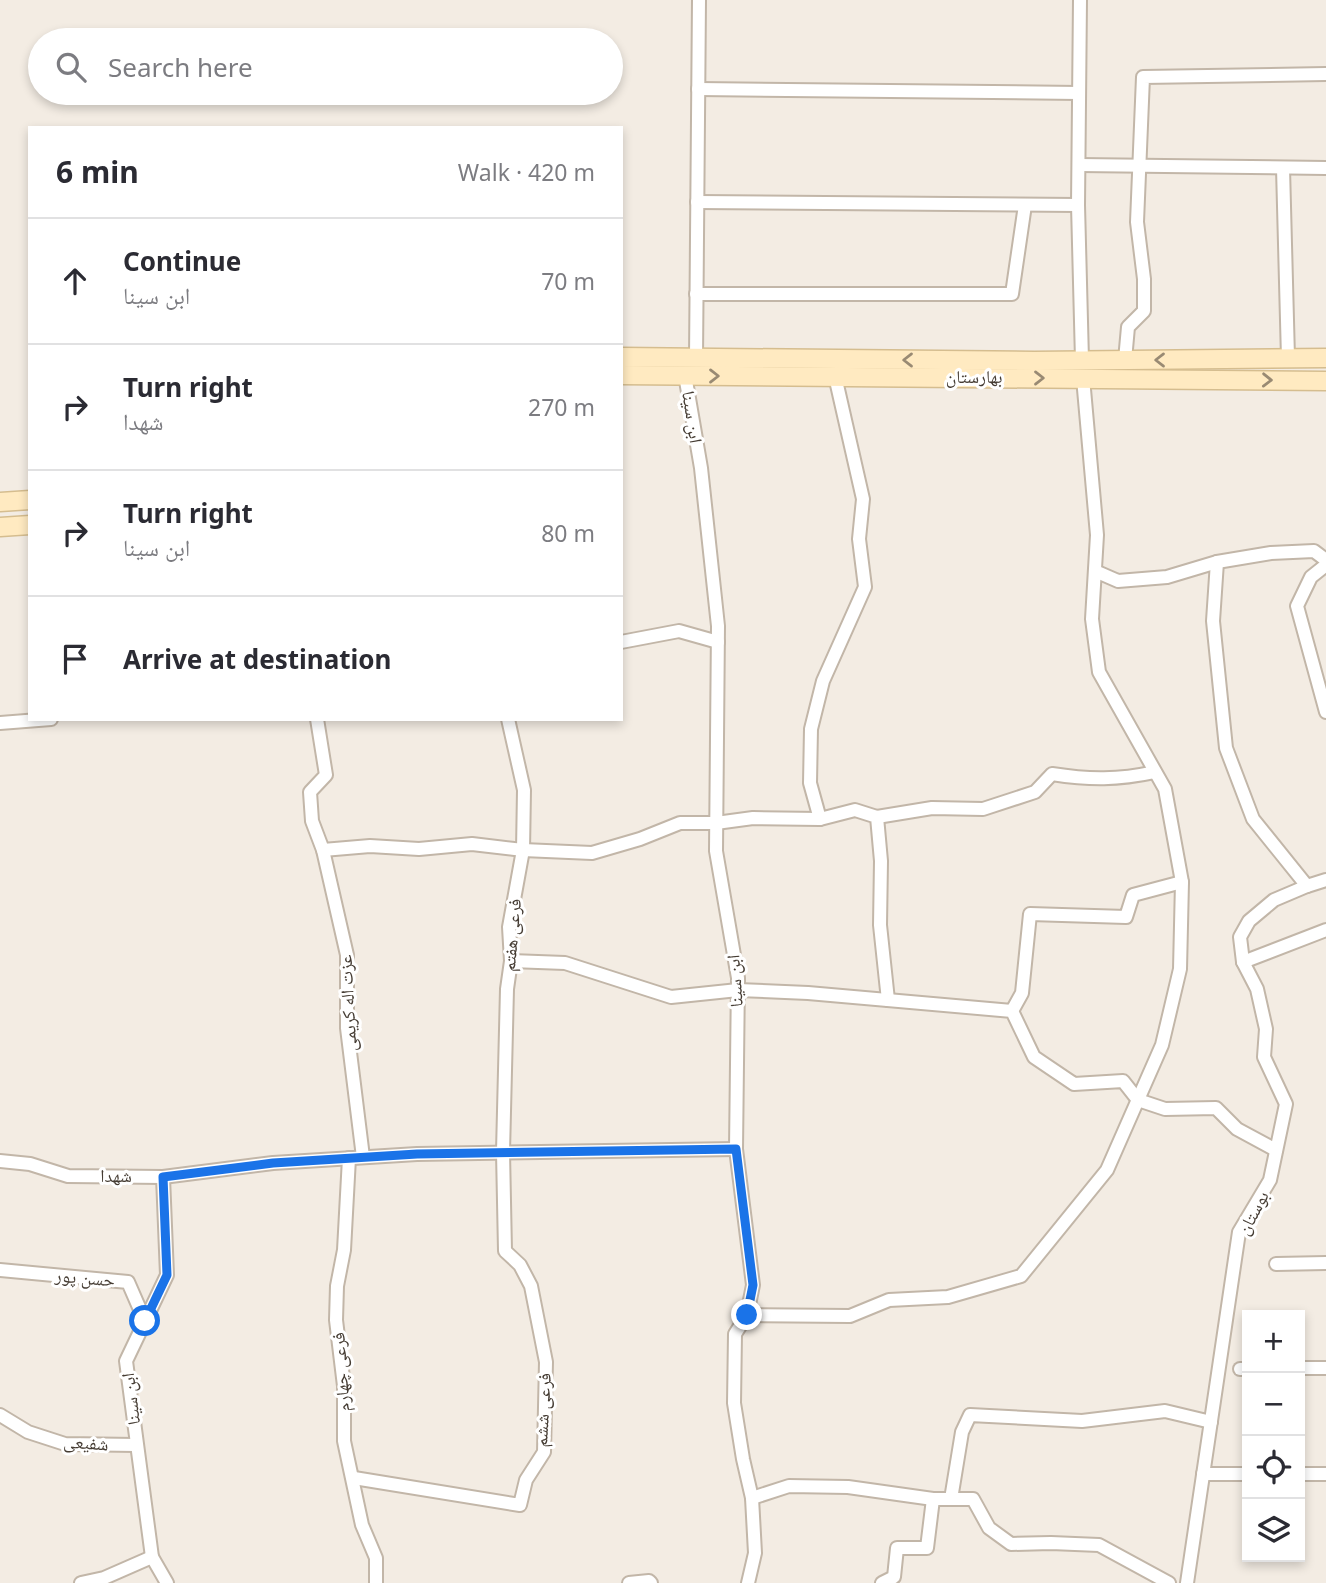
<!DOCTYPE html>
<html lang="en">
<head>
<meta charset="utf-8">
<style>
	body { margin:0; font-family:"Noto Sans","Noto Naskh Arabic",sans-serif; background:#f7f7f7; color:#2b2b33 }
	.controls { position:absolute; right:21px; bottom:21px; display:grid; overflow:hidden; border-radius:0px; box-shadow:0 4px 10px #0003 }
	.controls button { width:63px; height:63px; display:grid; place-items:center; padding:0; border:0; border-bottom:2px solid #e1e1e2; background:#fff; color:#2b2b33; font:35px sans-serif }
	.stop { position:absolute; width:21px; height:21px; margin:-16px; border:5px solid #1a73e8; border-radius:50%; background:#fff }
	.stop.end { background:#1a73e8; border-color:#fff; box-shadow:0 2px 7px #0008 }
	.list { margin:0; padding:0; list-style:none }
	h2 { display:flex; justify-content:space-between; align-items:center; height:91px; margin:0; padding:0 28px; font-size:30px }
	h2 small { font-size:23px; font-weight:400; color:#7c7c81 }
	.list li { display:grid; grid-template-columns:46px 1fr auto; gap:21px; align-items:center; box-sizing:border-box; height:126px; padding:0 28px; border-top:2px solid #e1e1e2 }
	.list b { display:block; font-size:26px; white-space:nowrap }
	.list p { margin:0; font-size:23px; white-space:nowrap; color:#7c7c81 }
	.list em { font-size:23px; font-style:normal; color:#7c7c81 }
	.icon { flex:none; width:38px; height:38px; fill:none; stroke:currentColor; stroke-width:2; stroke-linecap:round; stroke-linejoin:round }
	.map { position:relative; flex:none; width:1326px; height:1583px; overflow:hidden }
	.search { position:absolute; background:#fff; box-shadow:0 4px 10px #0003; left:28px; top:28px; width:595px; height:77px; display:flex; align-items:center; gap:18px; box-sizing:border-box; padding:0 24px; border-radius:38px; color:#7c7c81; font-size:26px }
	.panel { position:absolute; background:#fff; box-shadow:0 4px 10px #0003; left:28px; top:126px; width:595px; height:595px; border-radius:0px }
	.map>svg:first-child { display:block }
	.lines { fill:none; stroke-linecap:round; stroke-linejoin:round }
	.street-casing { stroke:#c2b6a8; stroke-width:16 }
	.secondary-casing { stroke:#d5bd8f; stroke-width:21 }
	.street { stroke:#fff; stroke-width:12 }
	.secondary { stroke:#ffeac1; stroke-width:18 }
	.oneway { stroke:#998a73 }
	.route { stroke:#1a73e8; stroke-width:9 }
	.labels { text-anchor:middle; stroke-width:6; stroke-linejoin:round; paint-order:stroke }
	.street-label { font-size:18px; fill:#453c33; stroke:#fff }
</style>
</head>
<body>
<div class="map">
<svg width="1326" height="1583" viewBox="0 0 1326 1583">
	<rect width="100%" height="100%" fill="#f3ece3"/>
	<g class="lines">
		<defs>
			<g id="street">
				<polyline points="1080,0 1078,205 1082,360"/>
				<polyline points="698,89 1079,93"/>
				<polyline points="1079,165 1326,168"/>
				<polyline points="1283,168 1288,358"/>
				<polyline points="697,202 1078,205"/>
				<polyline points="696,294 1012,294 1025,205"/>
				<polyline points="696,358 699,0"/>
				<polyline points="1125,360 1128,327 1144,311 1144,279 1137,222 1143,77 1326,74"/>
				<polyline points="685,375 701,468 718,626 716,851 738,978 736,1149 753,1285 747,1315 735,1334 734,1403 743,1459 752,1498 755,1553 748,1583"/>
				<polyline points="1217,562 1213,621 1226,748 1253,819 1307,886"/>
				<polyline points="1326,565 1311,577 1297,606 1326,712"/>
				<polyline points="1095,571 1118,581 1167,577 1217,562 1271,553 1314,551 1326,560"/>
				<polyline points="621,642 679,631 718,642"/>
				<polyline points="317,719 326,775 310,792 312,821 323,850 347,955 347,1028 363,1157"/>
				<polyline points="0,723 51,719"/>
				<path d="M877,817l55,-9 51,1 52,-17 17,-18c38,6 66,6 103,-2"/>
				<polyline points="820,819 810,783 811,729 823,681 865,587 859,539 863,499 835,376"/>
				<polyline points="323,850 370,846 419,849 472,844 523,850 592,853 640,839 680,823 716,823 753,818 820,819 855,810 877,817 881,861 880,925 888,1000"/>
				<polyline points="511,961 565,963 671,997 738,990 808,993 1012,1011 1034,1057 1074,1084 1123,1081 1138,1100 1165,1109 1216,1108 1237,1129 1276,1150"/>
				<polyline points="1243,962 1326,930"/>
				<polyline points="1012,1011 1022,993 1030,914 1126,917 1133,895 1182,882"/>
				<polyline points="349,1158 344,1250 337,1286 336,1320 344,1386 344,1441 362,1525 376,1558 376,1583"/>
				<polyline points="0,1161 30,1164 68,1176 163,1177 273,1163 417,1154 736,1149"/>
				<polyline points="163,1177 167,1275 126,1361 152,1557 167,1583"/>
				<polyline points="1276,1264 1326,1263"/>
				<polyline points="0,1270 128,1282 145,1321"/>
				<polyline points="747,1315 850,1316 889,1300 948,1297 1021,1276 1107,1170 1162,1045 1180,969 1182,882 1165,789 1099,672 1092,619 1097,535 1083,378"/>
				<polyline points="1300,1368 1326,1368"/>
				<polyline points="1240,1369 1247,1369"/>
				<polyline points="0,1415 28,1432 65,1444 136,1445"/>
				<polyline points="1203,1474 1247,1474"/>
				<polyline points="1300,1474 1326,1474"/>
				<polyline points="354,1478 520,1505 526,1480 544,1452 546,1362 531,1286 520,1265 505,1251 503,1152 507,989 511,961 509,927 523,850 524,790 508,719"/>
				<polyline points="752,1498 789,1486 848,1487 933,1499 973,1499 989,1528 1011,1544 1051,1543 1099,1545 1169,1583"/>
				<polyline points="951,1499 962,1432 970,1415 1082,1421 1165,1411 1211,1422"/>
				<polyline points="81,1583 104,1578 152,1557"/>
				<polyline points="629,1583 649,1581 651,1583"/>
				<polyline points="882,1583 894,1577 897,1548 927,1548 933,1499"/>
				<polyline points="1187,1583 1239,1232 1270,1180 1286,1104 1264,1057 1266,1029 1257,989 1243,962 1240,937 1249,921 1274,900 1307,886 1326,880"/>
			</g>
			<g id="secondary">
				<polyline points="621,357 1034,361 1326,358"/>
				<polyline points="621,375 1326,381"/>
				<polyline points="0,502 30,500"/>
				<polyline points="0,527 30,525"/>
			</g>
		</defs>
		<!-- street casing -->
		<use href="#street" class="street-casing"/>
		<!-- secondary casing -->
		<use href="#secondary" class="secondary-casing"/>
		<!-- street -->
		<use href="#street" class="street"/>
		<!-- secondary -->
		<use href="#secondary" class="secondary"/>
	</g>
	<!-- one-way arrows -->
	<defs><path id="oneway-chevron" d="M-2-3.5L2.5 0L-2 3.5" fill="none" stroke-width="1.6" stroke-linecap="round" stroke-linejoin="round" transform="scale(1.75)"/></defs>
	<g class="oneway">
		<use href="#oneway-chevron" transform="translate(908 360) rotate(-180)"/>
		<use href="#oneway-chevron" transform="translate(1160 360) rotate(180)"/>
		<use href="#oneway-chevron" transform="translate(714 376)"/>
		<use href="#oneway-chevron" transform="translate(1039 378)"/>
		<use href="#oneway-chevron" transform="translate(1267 380) rotate(1)"/>
	</g>
	<g class="lines">
		<!-- route -->
		<polyline class="route" points="145,1321 167,1275 163,1177 273,1163 417,1154 736,1149 753,1285 747,1315"/>
	</g>
	<g class="labels">
		<!-- street labels -->
		<g class="street-label">
			<text x="974" y="383">بهارستان</text>
			<text transform="translate(692 417) rotate(81)" y="6">ابن سینا</text>
			<text transform="translate(512 935) rotate(-85)" y="6">فرعی هفتم</text>
			<text transform="translate(735 981) rotate(-94)" y="6">ابن سینا</text>
			<text transform="translate(348 1003) rotate(-93)" y="6">عزت اله کریمی</text>
			<text x="116" y="1182">شهدا</text>
			<text transform="translate(1253 1213) rotate(-62)" y="6">بوستان</text>
			<text transform="translate(85 1278) rotate(5)" y="6">حسن پور</text>
			<text transform="translate(341 1372) rotate(-94)" y="6">فرعی چهارم</text>
			<text transform="translate(131 1399) rotate(-97)" y="6">ابن سینا</text>
			<text transform="translate(543 1410) rotate(-87)" y="6">فرعی ششم</text>
			<text transform="translate(86 1443) rotate(4)" y="6">شفیعی</text>
		</g>
	</g>
</svg>
<div class="controls">
<button>+</button>
<button>−</button>
<button><svg class="icon" aria-label="locate" viewBox="0 0 24 24"><circle cx="12" cy="12" r="6"/><path d="M12 2v4M12 18v4M2 12h4M18 12h4"/></svg></button>
<button><svg class="icon" aria-label="layers" viewBox="0 0 24 24"><path d="M12 4l9 5-9 5-9-5zM3 14l9 5 9-5"/></svg></button>
</div>
<div class="stop" style="left:145px;top:1321px"></div>
<div class="stop end" style="left:747px;top:1315px"></div>
<div class="search"><svg class="icon" aria-label="search" viewBox="0 0 24 24"><circle cx="10" cy="10" r="6"/><path d="M15 15l6 6"/></svg>Search here</div>
<section class="panel">
<h2>6 min<small>Walk · 420 m</small></h2>
<ul class="list">
<li><svg class="icon" aria-label="ahead" viewBox="0 0 24 24"><path d="M12 20V5M6 11l6-6 6 6"/></svg><div><b>Continue</b><p>ابن سینا</p></div><em>70 m</em></li>
<li><svg class="icon" aria-label="right" viewBox="0 0 24 24"><path d="M7 20v-9h11M14 6l5 5-5 5"/></svg><div><b>Turn right</b><p>شهدا</p></div><em>270 m</em></li>
<li><svg class="icon" aria-label="right" viewBox="0 0 24 24"><path d="M7 20v-9h11M14 6l5 5-5 5"/></svg><div><b>Turn right</b><p>ابن سینا</p></div><em>80 m</em></li>
<li><svg class="icon" aria-label="arrive" viewBox="0 0 24 24"><path d="M6 21V4h12l-3 4 3 4H6"/></svg><div><b>Arrive at destination</b></div></li>
</ul>
</section>
</div>
</body>
</html>
